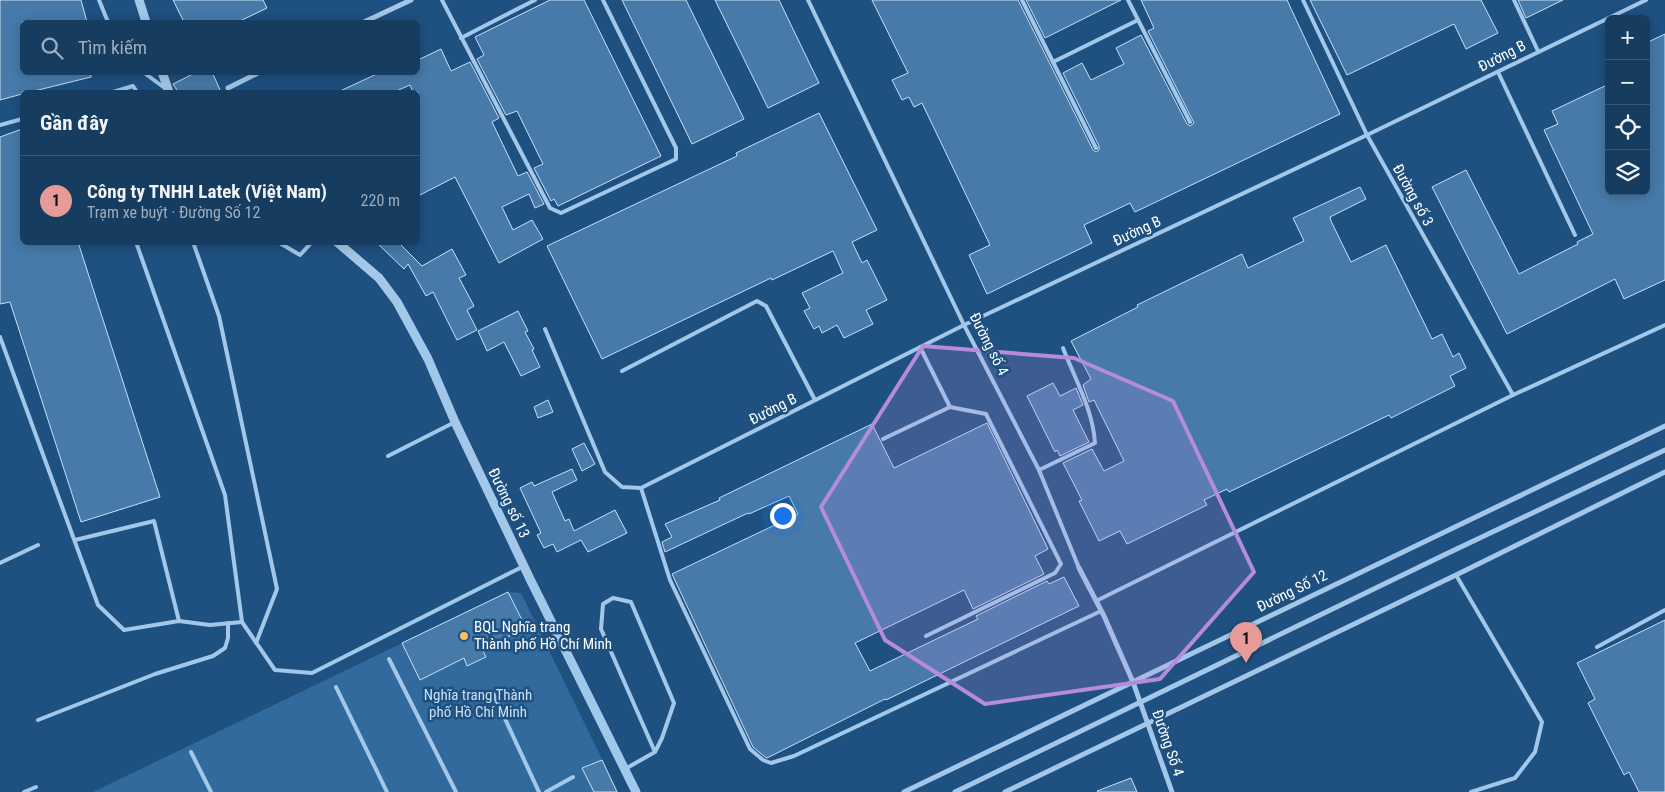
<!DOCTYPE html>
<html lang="vi">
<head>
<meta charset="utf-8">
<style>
	body { margin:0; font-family:"Roboto Condensed",sans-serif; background:#234769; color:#f1f3f6 }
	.controls { position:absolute; right:15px; top:15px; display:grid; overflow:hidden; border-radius:8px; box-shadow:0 2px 12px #0003 }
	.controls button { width:45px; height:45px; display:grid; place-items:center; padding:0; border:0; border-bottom:1px solid #355675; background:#163c60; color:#f1f3f6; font:25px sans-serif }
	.you { position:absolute; left:782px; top:515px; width:18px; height:18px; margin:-12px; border:4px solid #fff; border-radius:50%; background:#1a73e8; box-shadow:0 0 0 8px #1a73e833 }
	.badge { display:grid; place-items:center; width:32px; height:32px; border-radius:50%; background:#e69b98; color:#111; font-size:16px; font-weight:700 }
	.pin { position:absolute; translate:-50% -41px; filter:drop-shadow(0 1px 2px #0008) }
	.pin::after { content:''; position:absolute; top:26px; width:18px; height:15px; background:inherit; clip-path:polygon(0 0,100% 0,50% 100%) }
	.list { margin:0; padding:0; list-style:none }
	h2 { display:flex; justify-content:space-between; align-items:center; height:65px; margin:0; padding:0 20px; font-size:21px }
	h2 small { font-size:16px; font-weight:400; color:#9eadbd }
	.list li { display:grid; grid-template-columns:32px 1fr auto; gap:15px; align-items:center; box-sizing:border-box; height:90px; padding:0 20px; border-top:1px solid #355675 }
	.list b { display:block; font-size:19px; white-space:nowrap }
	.list p { margin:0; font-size:16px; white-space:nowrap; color:#9eadbd }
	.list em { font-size:16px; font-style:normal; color:#9eadbd }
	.icon { flex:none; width:28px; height:28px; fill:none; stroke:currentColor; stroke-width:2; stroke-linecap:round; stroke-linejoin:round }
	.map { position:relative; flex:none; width:1665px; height:792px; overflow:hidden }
	.search { position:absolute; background:#163c60; box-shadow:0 2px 12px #0003; left:20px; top:20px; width:400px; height:55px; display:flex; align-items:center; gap:12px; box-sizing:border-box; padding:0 18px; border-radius:8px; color:#9eadbd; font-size:19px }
	.panel { position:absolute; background:#163c60; box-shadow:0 2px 12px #0003; left:20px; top:90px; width:400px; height:155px; border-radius:8px }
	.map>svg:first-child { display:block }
	.green { fill:#326a9e }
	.building { fill:#477aa9; stroke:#c7e0f6 }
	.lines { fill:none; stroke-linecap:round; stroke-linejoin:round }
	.service { stroke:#a3c7e8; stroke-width:4 }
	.minor { stroke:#a3c7e8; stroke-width:5 }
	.tertiary { stroke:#a3c7e8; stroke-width:9 }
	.marked { fill:#b68bdc; fill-opacity:0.2; stroke:#b68bdc; stroke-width:4; stroke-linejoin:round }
	.poi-dot { fill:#f7c162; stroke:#1e5080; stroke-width:2 }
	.labels { text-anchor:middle; stroke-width:5; stroke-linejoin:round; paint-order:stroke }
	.street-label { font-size:15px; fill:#fff; stroke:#1e5080 }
	.poi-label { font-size:15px; fill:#fff; stroke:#1e5080; text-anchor:start }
	.park-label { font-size:15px; fill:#c7e0f6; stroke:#1e5080 }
</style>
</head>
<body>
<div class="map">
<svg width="1665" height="792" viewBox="0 0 1665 792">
	<rect width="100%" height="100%" fill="#1e5080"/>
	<!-- green -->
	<polygon class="green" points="508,592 521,593 618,792 93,792"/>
	<!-- building -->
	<g class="building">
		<polygon points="0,0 81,0 87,22 22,22 22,72 91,72 91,77 30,92 22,92 22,94 0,100"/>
		<polygon points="173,0 263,0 267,8 238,22 184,22"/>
		<polygon points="550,0 584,0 661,156 558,206 554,199 551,201 534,168 543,164 517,111 506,115 477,59 484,55 475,37"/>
		<polygon points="622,0 686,0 744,119 692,144"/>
		<polygon points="715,0 779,0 819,83 768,108"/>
		<polygon points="872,0 1018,0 1093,150 1096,152 1099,150 1099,146 1063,73 1082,63 1091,80 1124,64 1116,48 1141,35 1187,124 1190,126 1194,123 1148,31 1154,28 1141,0 1287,0 1340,114 1135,212 1130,203 1084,225 1092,243 987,294 969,255 990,245 922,103 914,107 909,97 902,100 892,80 908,73"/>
		<polygon points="1026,0 1121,0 1045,38"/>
		<polygon points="1310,0 1481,0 1498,33 1466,49 1454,24 1347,75"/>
		<polygon points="1518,0 1563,0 1526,18"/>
		<polygon points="1665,34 1665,280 1624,299 1615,279 1507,334 1432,187 1466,170 1519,274 1578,244 1577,242 1593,234 1544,130 1558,124 1552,111 1609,84 1609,191 1646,191 1646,43"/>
		<polygon points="441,49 451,71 470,62 499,118 492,122 518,176 527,172 544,204 535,208 529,194 502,207 513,230 532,220 543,239 499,263 455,177 418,196 418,92 413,92 410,85 394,92 338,92 381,72 418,72 418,60"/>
		<polygon points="197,72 212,72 221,92 178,92 173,84"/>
		<polygon points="819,113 877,230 852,242 862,263 867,260 887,300 866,310 873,324 844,338 837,325 822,333 819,326 814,329 804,311 810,308 802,293 843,273 833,251 772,280 771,278 602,359 547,246 737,156 736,153"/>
		<polygon points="22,129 22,242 78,242 160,497 81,522 10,302 0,304 0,137"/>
		<polygon points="1360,187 1366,199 1330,217 1331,221 1351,262 1386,245 1432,339 1442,334 1453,357 1459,353 1466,368 1450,376 1455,386 1391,418 1389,415 1229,492 1227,489 1204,500 1207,505 1127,544 1120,531 1099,541 1079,501 1082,500 1063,463 1092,449 1104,471 1124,461 1094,400 1089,402 1083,385 1091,379 1071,341 1138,307 1137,305 1242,254 1248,268 1304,241 1293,218"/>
		<polygon points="376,242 398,242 422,266 452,249 466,275 459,278 474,306 467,310 477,330 457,340 433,292 426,296 408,264 404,269"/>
		<polygon points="518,311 528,331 525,332 534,349 532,350 540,367 521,376 504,342 487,351 478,331"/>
		<polygon points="1053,383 1060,396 1076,388 1083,405 1073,410 1089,442 1060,456 1057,450 1055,452 1027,396"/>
		<polygon points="548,400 553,412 538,418 534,407"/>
		<polygon points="987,423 1048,549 1035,556 1044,574 973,609 964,590 855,643 870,671 978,619 976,616 1047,581 1049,584 1064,577 1079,606 886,700 885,699 767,758 765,757 753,747 672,574 798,514 789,496 749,514 748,513 665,552 662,542 672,537 665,524 720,500 719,498 872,424 894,468"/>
		<polygon points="584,443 595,464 582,471 572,449"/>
		<polygon points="572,469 577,480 552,492 565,521 569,519 574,531 615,510 627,533 588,552 581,540 557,552 553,544 544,548 537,535 541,533 520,488 532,482 534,486"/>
		<polygon points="508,592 526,628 482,649 486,657 467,666 464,658 420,680 402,643"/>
		<polygon points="1665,620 1665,792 1639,792 1629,772 1624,775 1588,703 1595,699 1577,663"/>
		<polygon points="602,760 617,792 594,792 582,768"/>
		<polygon points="1131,778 1137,792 1098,792 1097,791"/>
	</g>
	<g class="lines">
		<!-- service -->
		<g class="service">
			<polyline points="99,0 108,22"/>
			<polyline points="442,0 550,208 561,213 676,159 676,148 603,0"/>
			<polyline points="808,0 964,325 1039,470 1079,568"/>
			<polyline points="1022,0 1096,148"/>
			<polyline points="1128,0 1190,122"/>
			<polyline points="1303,0 1367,135 1513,395"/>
			<polyline points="1514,0 1538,51"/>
			<polyline points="461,38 535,0"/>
			<polyline points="1053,62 1138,20"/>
			<polyline points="143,72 166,89"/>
			<polyline points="1498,72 1575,235"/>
			<polyline points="113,92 133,86 137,92"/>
			<polyline points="0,125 22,119"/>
			<polyline points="136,242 225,495 242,622 275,670 312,673 524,566"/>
			<polyline points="193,242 219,316 277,589 256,643"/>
			<polyline points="278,242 300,255 312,242"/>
			<polyline points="545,329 605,472 622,487 641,488 964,325 1367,135 1646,0"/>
			<polyline points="0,337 98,605 124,630 179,621 210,625 242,622"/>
			<polyline points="920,347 950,407 986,414 1061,564 1055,573 926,636"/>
			<polyline points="622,371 757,301 766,306 815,400"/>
			<polyline points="883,439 950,407"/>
			<polyline points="388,456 455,422"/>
			<path d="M1039,470l56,-27c-2,-33 -20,-64 -32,-95"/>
			<polyline points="641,488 670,580 750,749 763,760 771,763 794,756 1101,611"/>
			<polyline points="75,540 154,521 179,621"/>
			<polyline points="0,563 38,545"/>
			<polyline points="1456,575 1542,722 1535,752 1515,778 1471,792"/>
			<polyline points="1096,601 1513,395 1665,325"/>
			<polyline points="1597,647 1665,610"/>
			<polyline points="389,659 456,792"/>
			<polyline points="336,687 387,792"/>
			<polyline points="493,693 539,792"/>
			<polyline points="38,720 155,674 213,656 225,648 228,638 228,623"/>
			<polyline points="191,752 211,792"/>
			<polyline points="625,769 655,752 662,738 674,703 631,602 613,598 603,604 601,629 655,752"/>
			<polyline points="24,792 36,787"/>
			<polyline points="546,792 573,777"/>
		</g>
		<!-- minor -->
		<g class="minor">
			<polyline points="364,22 411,0"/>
			<polyline points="228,88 260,72"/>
			<polyline points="1079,568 1104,616 1133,682 1172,792"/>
			<polyline points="904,792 1665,426"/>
			<polyline points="955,792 1444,555 1665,450"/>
			<polyline points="1005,792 1456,575 1665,472"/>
		</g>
		<!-- tertiary -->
		<g class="tertiary">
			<polyline points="139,0 146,22"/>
			<polyline points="162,72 169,92"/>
			<polyline points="337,242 379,278 397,302 428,359 455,422 530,579 636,792"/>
		</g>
	</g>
	<!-- marked area -->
	<path class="marked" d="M923,346l151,12 99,43 81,171 -94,107 -175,25 -100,-64 -64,-133z"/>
	<!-- markers -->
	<circle class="poi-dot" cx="464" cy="636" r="5"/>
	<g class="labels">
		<!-- street labels -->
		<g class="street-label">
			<text transform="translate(1502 56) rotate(-27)" y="5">Đường B</text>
			<text transform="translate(1413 195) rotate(61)" y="5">Đường số 3</text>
			<text transform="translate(1137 231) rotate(-25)" y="5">Đường B</text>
			<text transform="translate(989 344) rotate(63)" y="5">Đường số 4</text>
			<text transform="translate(773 409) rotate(-27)" y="5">Đường B</text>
			<text transform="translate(509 503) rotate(64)" y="5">Đường số 13</text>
			<text transform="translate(1292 591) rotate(-26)" y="5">Đường Số 12</text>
			<text transform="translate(1168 743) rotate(71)" y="5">Đường Số 4</text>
		</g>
		<!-- poi labels -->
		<g class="poi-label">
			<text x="474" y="632">BQL Nghĩa trang<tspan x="474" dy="17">Thành phố Hồ Chí Minh</tspan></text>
		</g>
		<!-- park labels -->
		<g class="park-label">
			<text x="478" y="700">Nghĩa trang Thành<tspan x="478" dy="17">phố Hồ Chí Minh</tspan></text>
		</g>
	</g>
</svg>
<div class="controls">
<button>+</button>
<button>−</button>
<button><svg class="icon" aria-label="locate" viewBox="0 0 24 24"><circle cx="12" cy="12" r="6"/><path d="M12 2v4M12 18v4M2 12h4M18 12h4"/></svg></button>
<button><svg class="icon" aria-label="layers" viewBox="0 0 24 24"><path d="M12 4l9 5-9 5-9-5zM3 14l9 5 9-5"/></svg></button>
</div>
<div class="you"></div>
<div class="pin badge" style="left:1246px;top:663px">1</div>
<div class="search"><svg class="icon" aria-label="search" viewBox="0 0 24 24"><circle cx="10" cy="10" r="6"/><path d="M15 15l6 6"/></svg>Tìm kiếm</div>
<section class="panel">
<h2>Gần đây<small></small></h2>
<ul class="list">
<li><span class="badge">1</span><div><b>Công ty TNHH Latek (Việt Nam)</b><p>Trạm xe buýt · Đường Số 12</p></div><em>220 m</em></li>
</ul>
</section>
</div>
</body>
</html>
